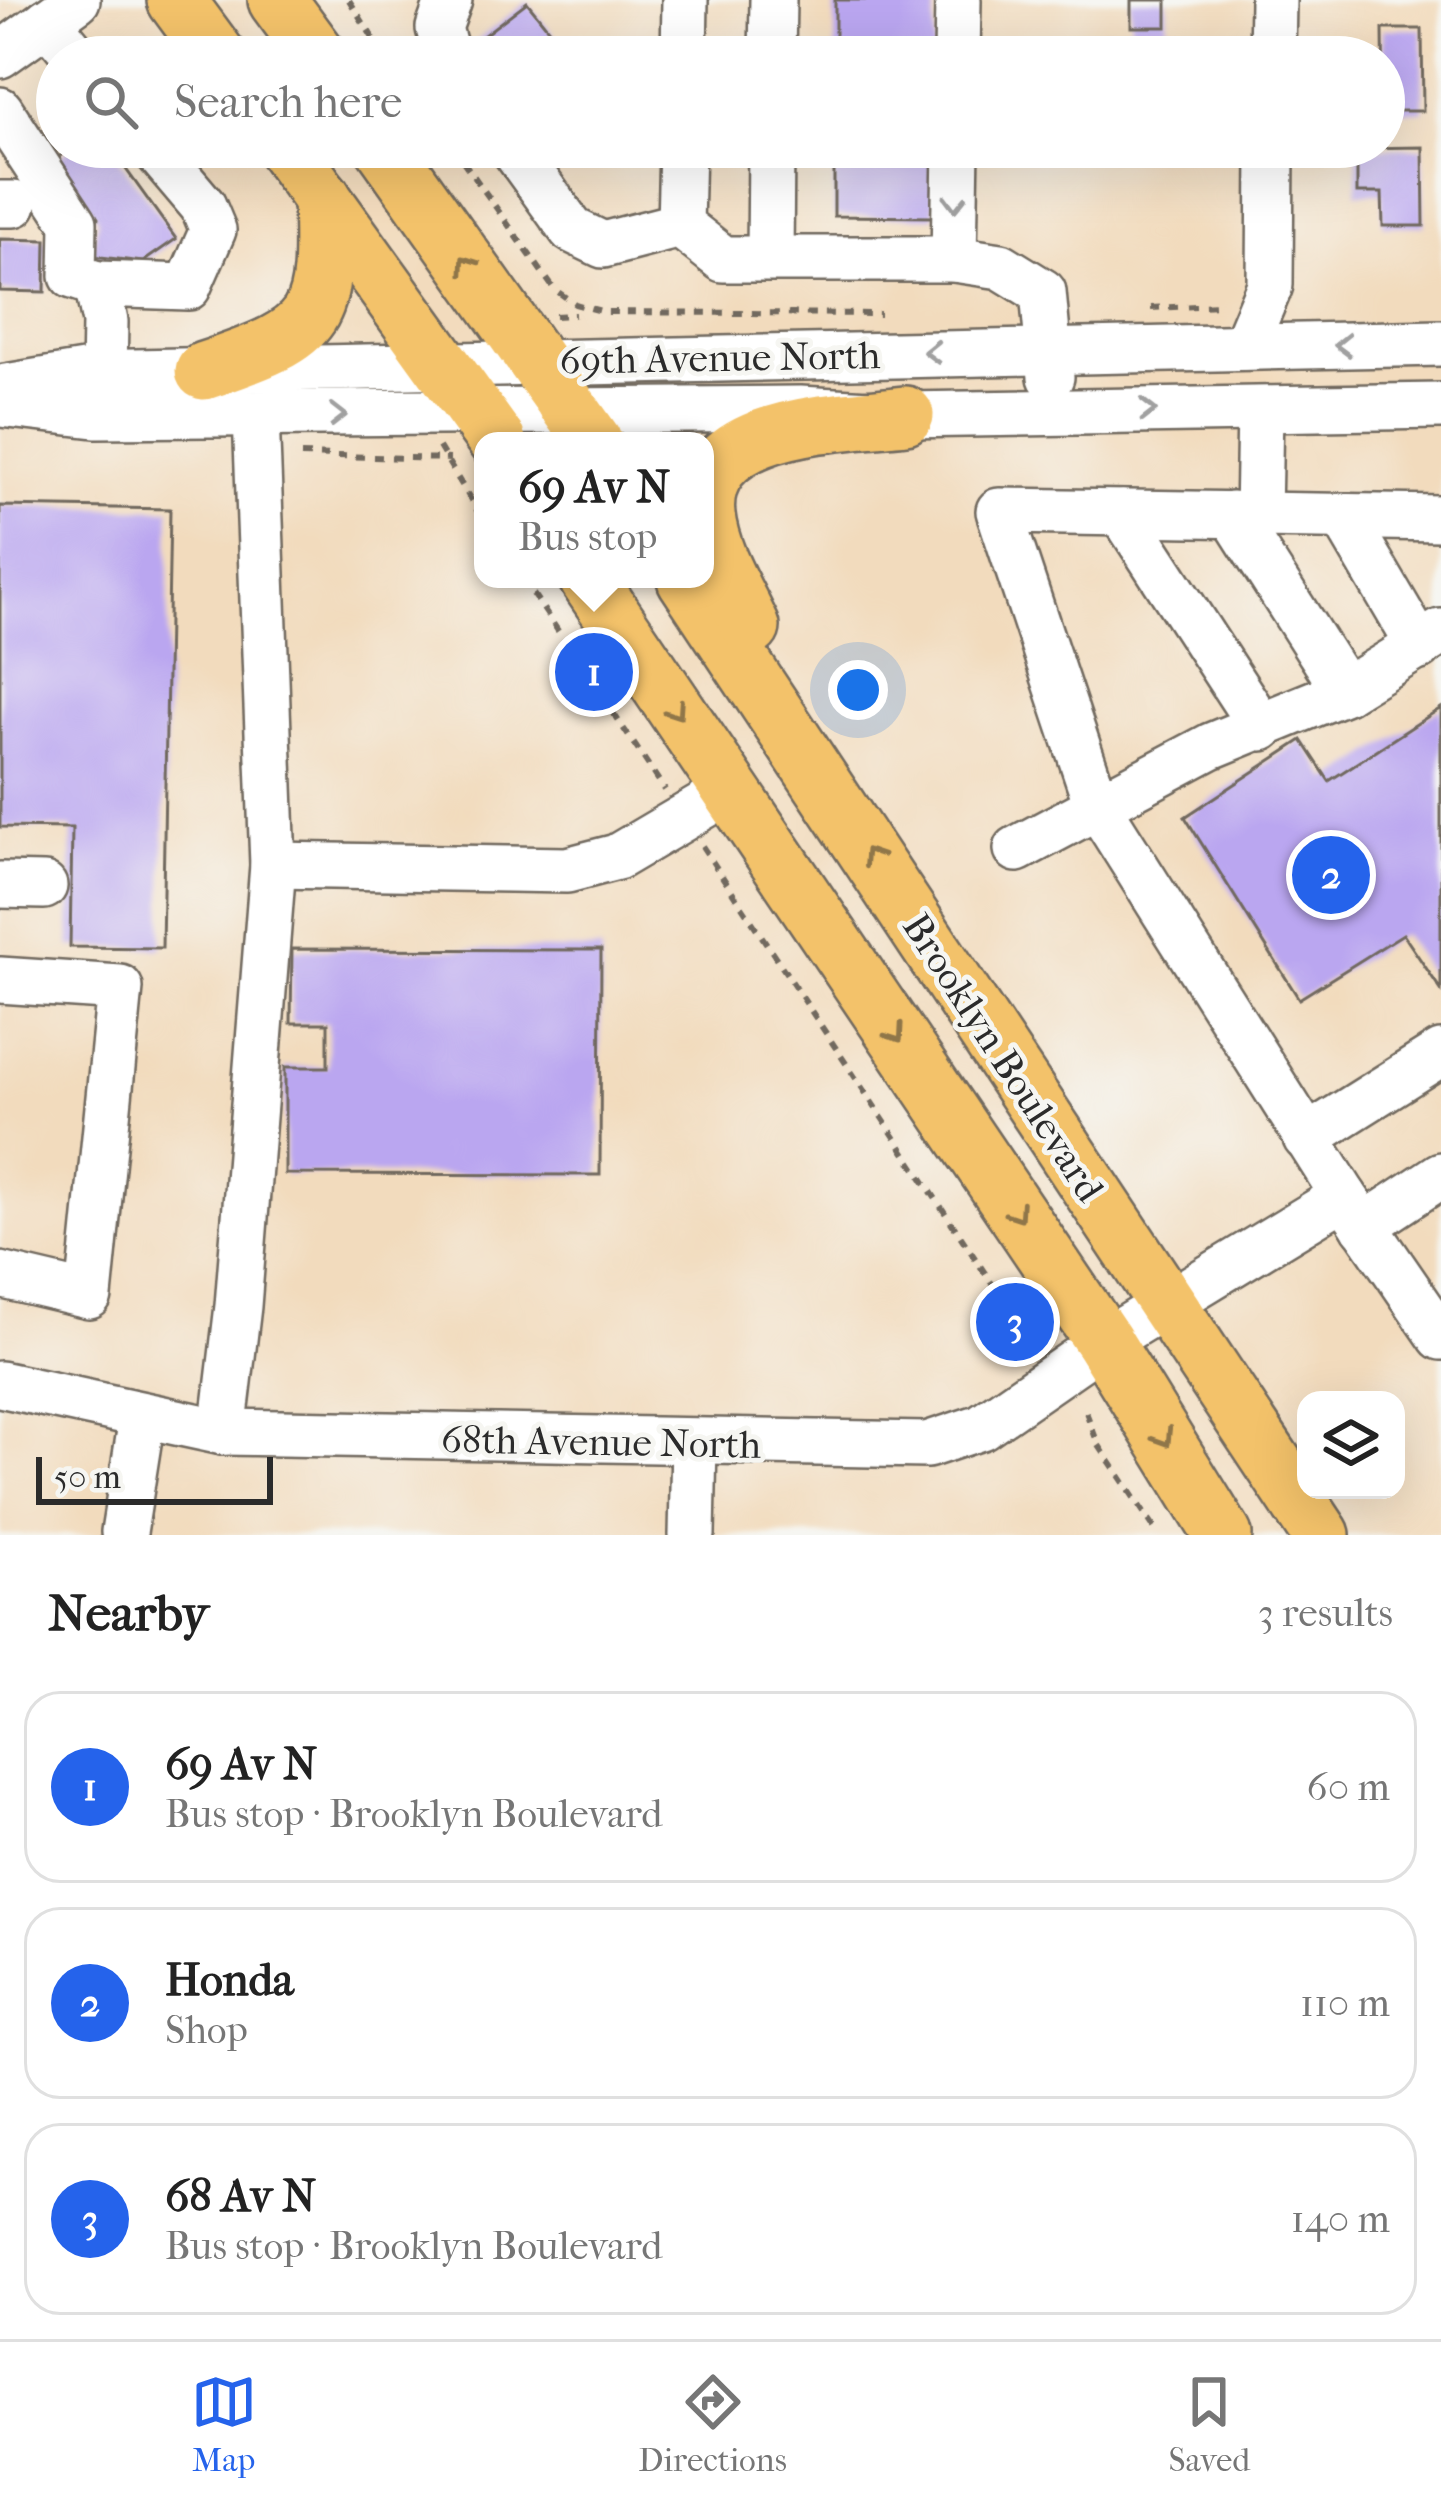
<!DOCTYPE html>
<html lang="en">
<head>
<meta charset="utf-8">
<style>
	body { margin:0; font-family:"IM FELL French Canon",serif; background:#f6f6f6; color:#222 }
	.controls { position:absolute; right:36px; bottom:36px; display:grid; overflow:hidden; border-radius:24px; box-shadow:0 12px 48px #0002 }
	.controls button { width:108px; height:108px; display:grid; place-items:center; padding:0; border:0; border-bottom:3px solid #e0e0e0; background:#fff; color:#222; font:60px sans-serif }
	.scale { position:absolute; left:36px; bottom:30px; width:237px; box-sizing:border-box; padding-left:12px; border:6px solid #2b2b2b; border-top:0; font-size:33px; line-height:42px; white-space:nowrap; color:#2b2b2b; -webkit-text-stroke:9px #f6f6f2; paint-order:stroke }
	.you { position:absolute; left:858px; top:690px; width:42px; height:42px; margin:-30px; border:9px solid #fff; border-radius:50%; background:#1a73e8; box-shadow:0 0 0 18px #1a73e833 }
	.badge { display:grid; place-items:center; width:78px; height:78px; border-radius:50%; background:#2563eb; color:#fff; font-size:39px; font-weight:700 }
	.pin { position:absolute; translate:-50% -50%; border:6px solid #fff; box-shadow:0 3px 12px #0006 }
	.popup { position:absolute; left:474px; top:432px; width:240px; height:156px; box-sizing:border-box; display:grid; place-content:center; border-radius:24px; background:#fff; filter:drop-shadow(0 3px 9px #0005); font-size:39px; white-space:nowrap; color:#767676 }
	.popup b { font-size:45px; color:#222 }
	.popup::after { content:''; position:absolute; left:50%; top:100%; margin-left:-24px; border:24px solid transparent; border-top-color:#fff }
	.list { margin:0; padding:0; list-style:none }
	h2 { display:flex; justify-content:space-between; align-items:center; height:156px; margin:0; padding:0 48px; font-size:51px }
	h2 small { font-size:39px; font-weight:400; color:#767676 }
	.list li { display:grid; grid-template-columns:78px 1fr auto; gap:36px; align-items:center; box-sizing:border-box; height:192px; margin:0 24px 24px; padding:0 24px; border:3px solid #e0e0e0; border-radius:36px }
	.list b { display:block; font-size:45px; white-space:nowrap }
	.list p { margin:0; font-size:39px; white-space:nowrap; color:#767676 }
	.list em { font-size:39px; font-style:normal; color:#767676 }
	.icon { flex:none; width:66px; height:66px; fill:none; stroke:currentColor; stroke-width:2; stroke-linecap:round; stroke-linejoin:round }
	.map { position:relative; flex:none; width:1441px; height:1535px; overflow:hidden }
	.search { position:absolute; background:#fff; box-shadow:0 12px 48px #0002; left:36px; right:36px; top:36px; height:132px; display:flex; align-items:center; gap:30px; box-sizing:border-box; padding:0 42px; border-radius:66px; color:#767676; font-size:45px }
	.sheet { height:804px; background:#fff }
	nav { display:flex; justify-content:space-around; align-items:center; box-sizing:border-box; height:168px; border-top:3px solid #e0e0e0; background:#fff; font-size:33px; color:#767676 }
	nav a { display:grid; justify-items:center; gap:6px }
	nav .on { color:#2563eb }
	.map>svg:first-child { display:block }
	.building { fill:#baa6f0 }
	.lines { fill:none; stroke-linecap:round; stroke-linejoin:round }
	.minor-casing { stroke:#71695e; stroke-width:50 }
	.major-casing { stroke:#71695e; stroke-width:62 }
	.path { stroke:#71695e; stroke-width:6; stroke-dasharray:9 9; stroke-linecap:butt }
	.minor { stroke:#fff; stroke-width:45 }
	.major { stroke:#f3c26a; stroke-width:57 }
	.oneway { stroke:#a0a0a0 }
	.oneway2 { stroke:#8f764a }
	.labels { text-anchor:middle; stroke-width:10; stroke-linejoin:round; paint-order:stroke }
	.street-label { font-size:39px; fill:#2b2b2b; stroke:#f6f6f2 }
</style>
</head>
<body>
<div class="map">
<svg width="1441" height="1535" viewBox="0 0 1441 1535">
	<rect width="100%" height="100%" fill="#f6f6f2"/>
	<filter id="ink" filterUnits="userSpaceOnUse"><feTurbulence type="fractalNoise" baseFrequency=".00833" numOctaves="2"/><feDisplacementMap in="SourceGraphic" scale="24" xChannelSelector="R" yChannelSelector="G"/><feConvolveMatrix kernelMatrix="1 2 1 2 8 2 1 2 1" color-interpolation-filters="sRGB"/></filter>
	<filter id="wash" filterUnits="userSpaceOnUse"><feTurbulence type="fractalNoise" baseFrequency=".004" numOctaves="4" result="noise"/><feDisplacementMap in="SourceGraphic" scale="48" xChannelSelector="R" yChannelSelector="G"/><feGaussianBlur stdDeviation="2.7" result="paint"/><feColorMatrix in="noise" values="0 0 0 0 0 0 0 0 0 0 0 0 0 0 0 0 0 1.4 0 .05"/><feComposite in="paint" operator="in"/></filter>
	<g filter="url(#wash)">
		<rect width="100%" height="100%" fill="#f2dbbd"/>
		<g id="blocks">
			<!-- building -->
			<g class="building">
				<polygon points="835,0 935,0 934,57 835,57"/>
				<rect x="1131" y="0" width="36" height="27"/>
				<polygon points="527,2 571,57 487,57 475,42"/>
				<polygon points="1383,29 1422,29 1423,111 1384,111"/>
				<polygon points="72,147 110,147 176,239 143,262 92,256 98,218 56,159"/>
				<polygon points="834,147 934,147 934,217 834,216"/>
				<polygon points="1423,147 1424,226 1383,226 1382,193 1357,193 1357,148"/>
				<polygon points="0,239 46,240 45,292 0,291"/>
				<polygon points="0,506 170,509 162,948 70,947 72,828 0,827"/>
				<polygon points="1441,708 1441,990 1403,934 1299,999 1185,817 1302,740 1329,781"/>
				<polygon points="292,949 601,950 600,1175 285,1174 285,1067 328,1067 328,1023 291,1023"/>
			</g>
		</g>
	</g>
	<g filter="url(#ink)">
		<use href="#blocks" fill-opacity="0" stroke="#71695e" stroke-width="3"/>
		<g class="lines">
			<defs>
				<g id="minor">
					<polyline points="47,21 77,57"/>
					<polyline points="0,55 77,0"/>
					<polyline points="447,57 439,28 449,0"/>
					<polyline points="684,57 685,0"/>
					<polyline points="772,57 773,0"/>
					<polyline points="957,57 958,0"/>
					<polyline points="1272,57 1273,0"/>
					<polyline points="0,110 74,223 73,276 97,284"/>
					<polyline points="512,147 572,230 603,245 680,225"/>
					<polyline points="682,147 680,225 723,259 954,259 1001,266 1043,292 1051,377"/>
					<polyline points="0,204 14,204"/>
					<polyline points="770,257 771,147"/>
					<polyline points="954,259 956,147"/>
					<polyline points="1244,347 1270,285 1271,147"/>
					<polyline points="104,373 105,322 97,284 188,287 213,230 203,206 153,147"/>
					<polyline points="0,388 90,373 1441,343"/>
					<polyline points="0,404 95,415 800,409 905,415 1441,406"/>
					<polyline points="1122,513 1262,728"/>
					<polyline points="1232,514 1345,691"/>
					<polyline points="1258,515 1260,410"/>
					<polyline points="1343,516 1420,647"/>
					<polyline points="1441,518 999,511 1097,805 1344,1196 1441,1337"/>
					<polyline points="1017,849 1211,746 1345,691 1441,632"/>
					<polyline points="273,865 567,870 617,857 729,791"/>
					<polyline points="0,885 44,886"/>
					<polyline points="0,980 120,988 89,1296 0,1275"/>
					<polyline points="1306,1138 1441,1053"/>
					<polyline points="1364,1226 1441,1175"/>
					<polyline points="0,1384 223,1432 927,1445 981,1427 1104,1342 1344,1196"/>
					<polyline points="223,1432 238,1306 273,865 256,415"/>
					<polyline points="124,1532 142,1418"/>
					<polyline points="692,1535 694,1443"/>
				</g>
				<g id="major">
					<polyline points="176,0 218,57"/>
					<polyline points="277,0 319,57"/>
					<polyline points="285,147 497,441"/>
					<polyline points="384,147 593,441"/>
					<path d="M204,371c119,-40 122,-50 118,-174"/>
					<polyline points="588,579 1104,1342 1223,1535"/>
					<polyline points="686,579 1321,1535"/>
					<path d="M751,627c-16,-35 -41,-73 -45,-112 -10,-94 137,-92 199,-100"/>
				</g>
			</defs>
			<!-- minor casing -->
			<use href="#minor" class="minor-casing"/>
			<!-- major casing -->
			<use href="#major" class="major-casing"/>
			<!-- path -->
			<g class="path">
				<polyline points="349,0 385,57"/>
				<polyline points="453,147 554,289 575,304 605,312 880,314"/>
				<polyline points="1151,308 1222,305"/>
				<polyline points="555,316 575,315"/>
				<polyline points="439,447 483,520"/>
				<polyline points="301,455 450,459"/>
				<polyline points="523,579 665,790"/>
				<polyline points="702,846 1012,1314 1036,1334"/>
				<polyline points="1086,1412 1098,1444 1159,1535"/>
			</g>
			<!-- minor -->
			<use href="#minor" class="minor"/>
			<!-- major -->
			<use href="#major" class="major"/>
		</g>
		<!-- one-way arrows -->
		<defs><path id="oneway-chevron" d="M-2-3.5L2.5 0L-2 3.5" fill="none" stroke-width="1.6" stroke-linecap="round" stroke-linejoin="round" transform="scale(3)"/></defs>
		<g class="oneway">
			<use href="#oneway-chevron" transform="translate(955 203) rotate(91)"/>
			<use href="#oneway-chevron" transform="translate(1343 345) rotate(179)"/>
			<use href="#oneway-chevron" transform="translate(932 352) rotate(179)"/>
			<use href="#oneway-chevron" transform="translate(1148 410)"/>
			<use href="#oneway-chevron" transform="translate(338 415)"/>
		</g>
		<g class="oneway2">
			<use href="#oneway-chevron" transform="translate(467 264) rotate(-125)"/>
			<use href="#oneway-chevron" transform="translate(676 711) rotate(56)"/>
			<use href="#oneway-chevron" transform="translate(871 856) rotate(-123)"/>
			<use href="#oneway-chevron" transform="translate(896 1034) rotate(55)"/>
			<use href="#oneway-chevron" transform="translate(1017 1213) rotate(56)"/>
			<use href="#oneway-chevron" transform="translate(1164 1438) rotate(58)"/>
		</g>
	</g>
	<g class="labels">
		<!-- street labels -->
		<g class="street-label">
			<text transform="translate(720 357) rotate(-1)" y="14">69th Avenue North</text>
			<text transform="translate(1004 1057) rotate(57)" y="14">Brooklyn Boulevard</text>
			<text transform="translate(601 1441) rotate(1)" y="14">68th Avenue North</text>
		</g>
	</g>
</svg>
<div class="controls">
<button><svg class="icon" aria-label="layers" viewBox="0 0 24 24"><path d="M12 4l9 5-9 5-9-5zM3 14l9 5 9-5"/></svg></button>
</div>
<div class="scale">50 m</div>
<div class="you"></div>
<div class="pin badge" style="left:594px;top:672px">1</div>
<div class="popup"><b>69 Av N</b>Bus stop</div>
<div class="pin badge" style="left:1331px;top:875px">2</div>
<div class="pin badge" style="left:1015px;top:1322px">3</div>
<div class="search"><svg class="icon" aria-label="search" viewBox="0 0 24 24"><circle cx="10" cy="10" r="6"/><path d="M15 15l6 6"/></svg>Search here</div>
</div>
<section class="sheet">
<h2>Nearby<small>3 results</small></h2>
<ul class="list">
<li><span class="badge">1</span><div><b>69 Av N</b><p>Bus stop · Brooklyn Boulevard</p></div><em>60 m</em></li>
<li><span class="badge">2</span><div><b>Honda</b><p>Shop</p></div><em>110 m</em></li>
<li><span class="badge">3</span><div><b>68 Av N</b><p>Bus stop · Brooklyn Boulevard</p></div><em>140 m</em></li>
</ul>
</section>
<nav>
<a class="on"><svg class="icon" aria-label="map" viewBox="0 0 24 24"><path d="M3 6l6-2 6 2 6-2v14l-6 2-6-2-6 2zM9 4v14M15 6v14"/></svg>Map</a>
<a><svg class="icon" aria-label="directions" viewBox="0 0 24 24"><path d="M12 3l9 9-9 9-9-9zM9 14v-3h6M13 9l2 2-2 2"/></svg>Directions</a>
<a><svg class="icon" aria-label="saved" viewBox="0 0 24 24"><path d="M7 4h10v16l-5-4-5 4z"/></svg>Saved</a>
</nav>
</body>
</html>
